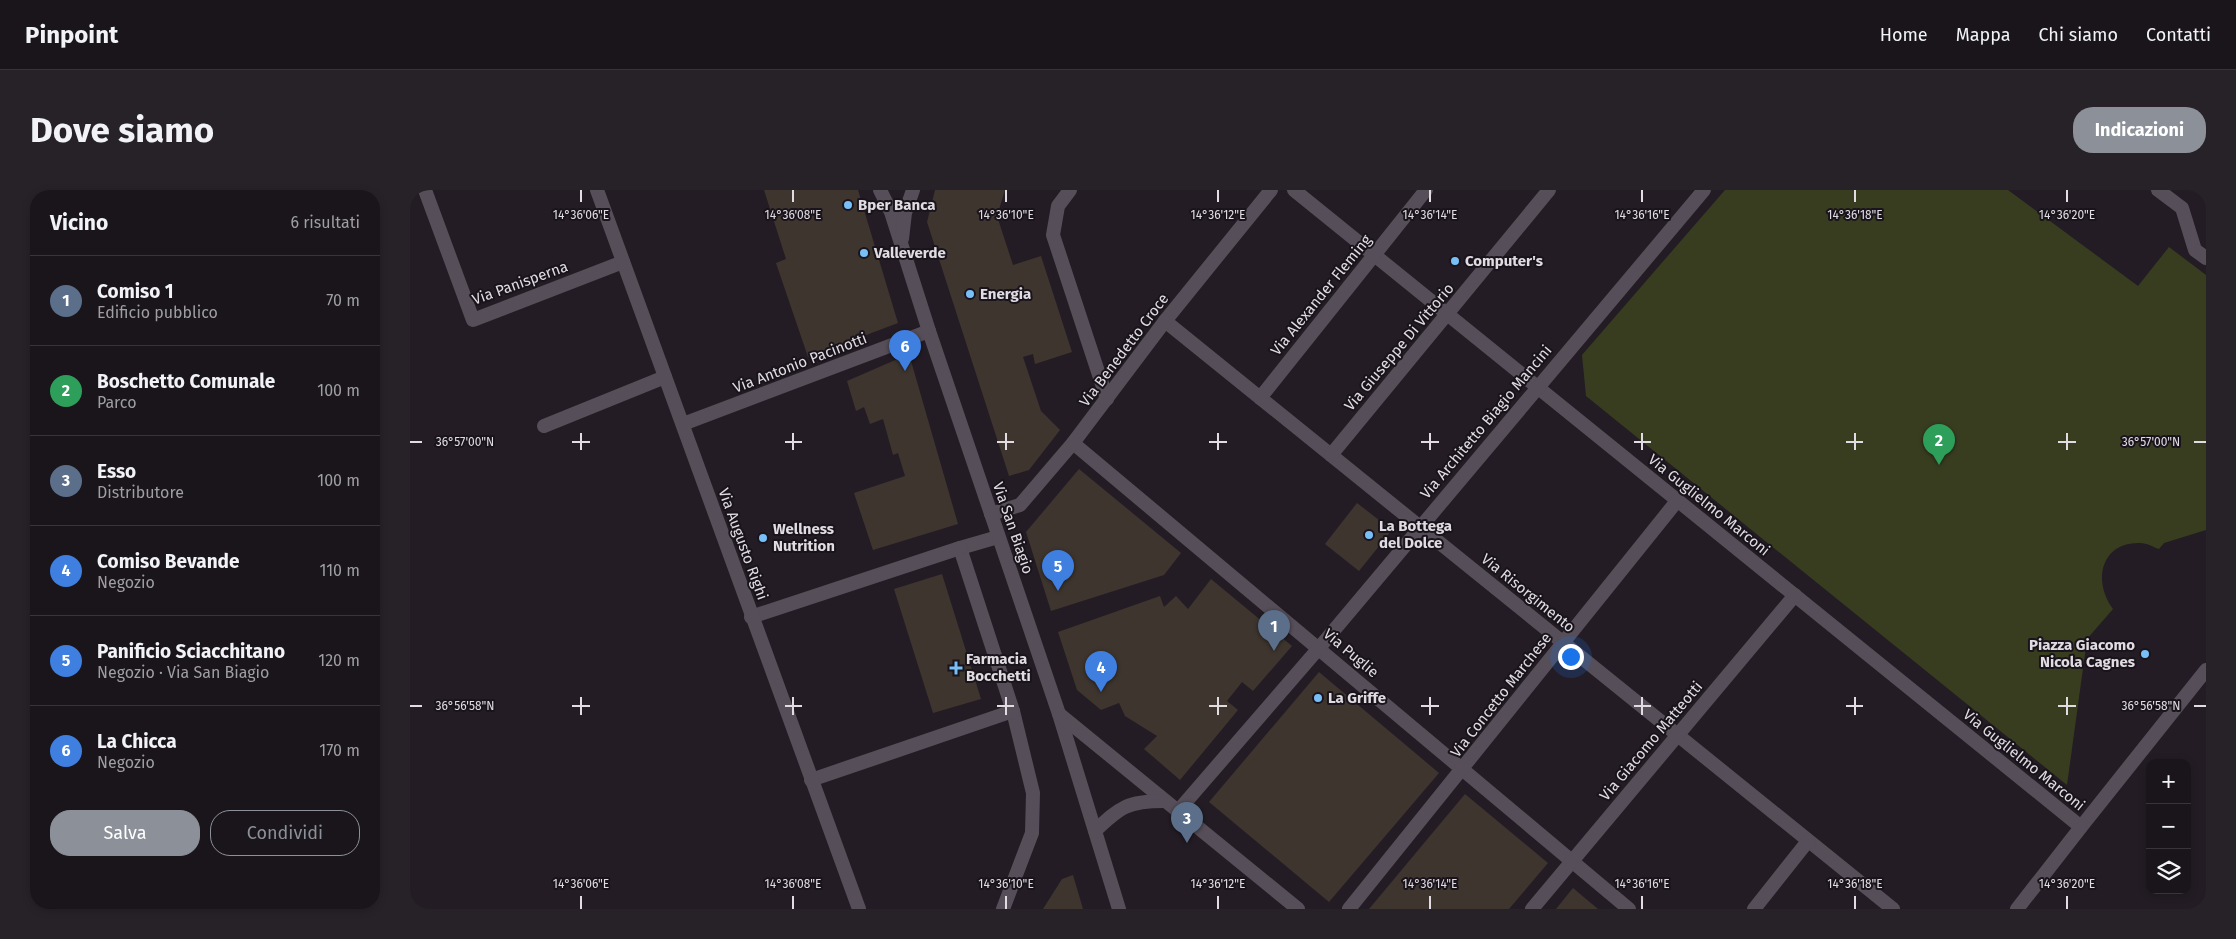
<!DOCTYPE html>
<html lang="it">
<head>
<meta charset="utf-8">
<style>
	body { margin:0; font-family:"Fira Sans",sans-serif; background:#272228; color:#f1f3f6 }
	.controls { position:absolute; right:15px; bottom:15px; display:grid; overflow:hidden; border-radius:10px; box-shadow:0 2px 8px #0003 }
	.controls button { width:45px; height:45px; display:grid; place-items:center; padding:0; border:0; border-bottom:1px solid #38343a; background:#1a151b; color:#f1f3f6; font:25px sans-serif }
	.you { position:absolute; left:1160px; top:466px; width:18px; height:18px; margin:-12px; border:4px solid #fff; border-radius:50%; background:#1a73e8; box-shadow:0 0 0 8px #1a73e833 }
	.badge { display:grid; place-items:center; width:32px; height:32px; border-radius:50%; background:#8c9099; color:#fff; font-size:16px; font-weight:700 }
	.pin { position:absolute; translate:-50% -41px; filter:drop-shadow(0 1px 2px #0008) }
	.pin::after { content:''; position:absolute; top:26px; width:18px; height:15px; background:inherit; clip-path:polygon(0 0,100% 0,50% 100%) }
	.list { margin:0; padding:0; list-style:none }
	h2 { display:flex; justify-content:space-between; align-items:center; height:65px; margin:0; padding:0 20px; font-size:21px }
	h2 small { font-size:16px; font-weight:400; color:#9f9fa3 }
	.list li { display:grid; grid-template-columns:32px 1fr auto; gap:15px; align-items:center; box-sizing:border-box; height:90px; padding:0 20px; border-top:1px solid #38343a }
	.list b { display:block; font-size:19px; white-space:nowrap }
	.list p { margin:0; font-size:16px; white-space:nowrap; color:#9f9fa3 }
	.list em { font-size:16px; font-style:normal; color:#9f9fa3 }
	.actions { display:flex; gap:10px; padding:15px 20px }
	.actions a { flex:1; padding:11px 0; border:1px solid #8c9099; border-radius:20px; text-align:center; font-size:18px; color:#8c9099 }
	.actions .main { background:#8c9099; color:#fff }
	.icon { flex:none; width:28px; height:28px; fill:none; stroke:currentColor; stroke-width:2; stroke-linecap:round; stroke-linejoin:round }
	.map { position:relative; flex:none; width:1796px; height:719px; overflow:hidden; border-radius:20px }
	header { display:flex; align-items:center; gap:30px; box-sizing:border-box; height:70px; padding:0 25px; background:#1a151b; border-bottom:1px solid #38343a }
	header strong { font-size:24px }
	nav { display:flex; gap:28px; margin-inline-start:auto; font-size:18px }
	.intro { display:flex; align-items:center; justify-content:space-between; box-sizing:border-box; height:120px; padding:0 30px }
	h1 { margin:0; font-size:35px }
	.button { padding:12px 22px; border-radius:20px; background:#8c9099; color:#fff; font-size:18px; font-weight:700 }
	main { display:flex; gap:30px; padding:0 30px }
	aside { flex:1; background:#1a151b; border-radius:20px; box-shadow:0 2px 8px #0003 }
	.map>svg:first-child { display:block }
	.green { fill:#393d20 }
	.building { fill:#3e352e }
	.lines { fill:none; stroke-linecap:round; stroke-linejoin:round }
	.pedestrian { stroke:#564e58; stroke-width:14 }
	.minor { stroke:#564e58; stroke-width:14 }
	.tertiary { stroke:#564e58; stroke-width:14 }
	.secondary { stroke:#564e58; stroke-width:14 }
	.ticks { fill:none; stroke:#e0dce2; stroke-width:2 }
	.poi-dot { fill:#78bff8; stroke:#19131b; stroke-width:2 }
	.labels { text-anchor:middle; stroke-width:4; stroke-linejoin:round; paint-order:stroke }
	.poi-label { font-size:15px; font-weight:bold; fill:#e0dce2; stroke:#19131b; text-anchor:start }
	.street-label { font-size:15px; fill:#e0dce2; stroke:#19131b }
	.ticks-label { font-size:12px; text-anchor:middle; fill:#e0dce2; stroke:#19131b; stroke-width:4; stroke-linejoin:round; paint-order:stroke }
</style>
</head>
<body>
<header>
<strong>Pinpoint</strong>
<nav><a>Home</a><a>Mappa</a><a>Chi siamo</a><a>Contatti</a></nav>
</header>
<div class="intro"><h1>Dove siamo</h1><a class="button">Indicazioni</a></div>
<main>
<aside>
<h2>Vicino<small>6 risultati</small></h2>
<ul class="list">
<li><span class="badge" style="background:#5c6f8a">1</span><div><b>Comiso 1</b><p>Edificio pubblico</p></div><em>70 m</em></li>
<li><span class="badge" style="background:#2e9e5b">2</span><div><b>Boschetto Comunale</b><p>Parco</p></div><em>100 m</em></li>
<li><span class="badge" style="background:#5c6f8a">3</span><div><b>Esso</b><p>Distributore</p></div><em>100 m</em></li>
<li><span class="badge" style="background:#3f7fe0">4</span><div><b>Comiso Bevande</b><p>Negozio</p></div><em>110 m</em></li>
<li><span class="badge" style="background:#3f7fe0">5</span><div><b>Panificio Sciacchitano</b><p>Negozio · Via San Biagio</p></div><em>120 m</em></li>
<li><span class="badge" style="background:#3f7fe0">6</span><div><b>La Chicca</b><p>Negozio</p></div><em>170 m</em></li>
</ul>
<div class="actions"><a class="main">Salva</a><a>Condividi</a></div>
</aside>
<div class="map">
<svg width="1796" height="719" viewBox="0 0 1796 719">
	<rect width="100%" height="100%" fill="#231c24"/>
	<!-- green -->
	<path class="green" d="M1315,0h283l130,96 31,-39 37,28v255l-42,13 -5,6c-6,-2 -12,-6 -19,-6 -39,-1 -48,38 -27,66l-26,30 -20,146 -481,-389 -4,-41z"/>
	<!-- building -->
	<g class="building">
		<polygon points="354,0 448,0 488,133 398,167 366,73 376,69"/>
		<polygon points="525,0 595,0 587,26 603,75 631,66 662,162 625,174 623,164 613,167 631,221 650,240 619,280 599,286 517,32"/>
		<polygon points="499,164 548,334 463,360 444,303 495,286 488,263 483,265 473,229 460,234 454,217 446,221 437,191"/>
		<polygon points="669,279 771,363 754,385 641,421 616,342"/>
		<polygon points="947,313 982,340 949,381 915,354"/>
		<polygon points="532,384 571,509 523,523 484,399"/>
		<polygon points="801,389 882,456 843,501 832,492 817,511 828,520 770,590 734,559 747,546 715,526 709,513 691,520 667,500 648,442 750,406 754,417 766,406 778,419"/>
		<polygon points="909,482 1029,583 919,712 799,612"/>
		<polygon points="1055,604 1138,673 1099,719 959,719"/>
		<polygon points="663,685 673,719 633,719 652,689"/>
		<polygon points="1163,698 1188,719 1146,719"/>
	</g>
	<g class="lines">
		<!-- pedestrian -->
		<polyline class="pedestrian" points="1671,637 1796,480"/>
		<!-- minor -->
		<g class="minor">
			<polyline points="15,0 63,130 213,72"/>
			<polyline points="660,0 648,16 643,45 697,209"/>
			<polyline points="884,0 1671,637 1607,719"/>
			<polyline points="1748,0 1772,18 1785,60 1796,68"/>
			<polyline points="755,131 1483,719"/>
			<polyline points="850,208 1016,0"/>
			<polyline points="273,234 519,141"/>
			<polyline points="134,236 255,187"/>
			<polyline points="663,253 1219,719"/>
			<polyline points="921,265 1139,0"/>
			<polyline points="581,324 610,315 663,253 755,131 861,0"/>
			<polyline points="588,347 550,358 603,521 623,603 622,643 593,719"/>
			<polyline points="341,427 550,358"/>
			<polyline points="401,590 603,521"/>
			<polyline points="768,621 909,458 1294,0"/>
			<polyline points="939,719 1267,311"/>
			<polyline points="1122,719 1385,405"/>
			<polyline points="1344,719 1398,651"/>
		</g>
		<!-- tertiary -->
		<g class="tertiary">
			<polyline points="470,0 481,22 519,141 649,524 709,719"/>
			<polyline points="492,49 495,23 503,0"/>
			<polyline points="649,524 888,719"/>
			<path d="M685,641c25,-24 33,-30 69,-30"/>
		</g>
		<!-- secondary -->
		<polyline class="secondary" points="187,0 449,719"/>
	</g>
	<!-- ticks -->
	<path class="ticks" d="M171,0v12M383,0v12M596,0v12M808,0v12M1020,0v12M1232,0v12M1445,0v12M1657,0v12M171,243v17M383,243v17M596,243v17M808,243v17M1020,243v17M1232,243v17M1445,243v17M1657,243v17M0,252h12M162,252h18M375,252h17M587,252h17M799,252h18M1011,252h18M1224,252h17M1436,252h17M1648,252h18M1784,252h12M171,507v18M383,507v18M596,507v18M808,507v18M1020,507v18M1232,507v18M1445,507v18M1657,507v18M0,516h12M162,516h18M375,516h17M587,516h17M799,516h18M1011,516h18M1224,516h17M1436,516h17M1648,516h18M1784,516h12M171,706v13M383,706v13M596,706v13M808,706v13M1020,706v13M1232,706v13M1445,706v13M1657,706v13"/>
	<!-- markers -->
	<g class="poi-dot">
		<circle cx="438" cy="15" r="5"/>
		<circle cx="454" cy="63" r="5"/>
		<circle cx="1045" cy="71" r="5"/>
		<circle cx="560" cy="104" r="5"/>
		<circle cx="959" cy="345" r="5"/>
		<circle cx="353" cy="348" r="5"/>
		<circle cx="1735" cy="464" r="5"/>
		<path d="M543.5 470.5h5v5h5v5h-5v5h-5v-5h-5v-5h5z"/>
		<circle cx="908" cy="508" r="5"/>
	</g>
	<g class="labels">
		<!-- poi labels -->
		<g class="poi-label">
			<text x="448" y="20">Bper Banca</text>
			<text x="464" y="68">Valleverde</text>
			<text x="1055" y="76">Computer's</text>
			<text x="570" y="109">Energia</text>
			<text x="969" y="341">La Bottega<tspan x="969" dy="17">del Dolce</tspan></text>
			<text x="363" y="344">Wellness<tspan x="363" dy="17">Nutrition</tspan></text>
			<text x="1725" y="460" text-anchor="end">Piazza Giacomo<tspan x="1725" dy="17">Nicola Cagnes</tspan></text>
			<text x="556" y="474">Farmacia<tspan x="556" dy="17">Bocchetti</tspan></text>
			<text x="918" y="513">La Griffe</text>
		</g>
		<!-- street labels -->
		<g class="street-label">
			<text transform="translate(110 93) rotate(-20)" y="5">Via Panisperna</text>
			<text transform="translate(911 105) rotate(-51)" y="5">Via Alexander Fleming</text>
			<text transform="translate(989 157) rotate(-50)" y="5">Via Giuseppe Di Vittorio</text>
			<text transform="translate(714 160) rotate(-53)" y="5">Via Benedetto Croce</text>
			<text transform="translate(390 173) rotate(-21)" y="5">Via Antonio Pacinotti</text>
			<text transform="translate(1076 232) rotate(-50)" y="5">Via Architetto Biagio Mancini</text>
			<text transform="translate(1299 315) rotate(39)" y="5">Via Guglielmo Marconi</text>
			<text transform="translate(603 338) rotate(71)" y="5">Via San Biagio</text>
			<text transform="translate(333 354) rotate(70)" y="5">Via Augusto Righi</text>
			<text transform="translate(1118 403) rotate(39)" y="5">Via Risorgimento</text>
			<text transform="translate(941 463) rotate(40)" y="5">Via Puglie</text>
			<text transform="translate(1091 505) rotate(-52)" y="5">Via Concetto Marchese</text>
			<text transform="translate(1241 551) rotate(-50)" y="5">Via Giacomo Matteotti</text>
			<text transform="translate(1614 570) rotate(39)" y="5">Via Guglielmo Marconi</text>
		</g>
	</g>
	<g class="ticks-label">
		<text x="171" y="29">14°36'06"E</text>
		<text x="383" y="29">14°36'08"E</text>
		<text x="596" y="29">14°36'10"E</text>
		<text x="808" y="29">14°36'12"E</text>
		<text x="1020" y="29">14°36'14"E</text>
		<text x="1232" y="29">14°36'16"E</text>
		<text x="1445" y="29">14°36'18"E</text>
		<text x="1657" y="29">14°36'20"E</text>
		<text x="55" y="256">36°57'00"N</text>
		<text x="1741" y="256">36°57'00"N</text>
		<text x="55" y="520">36°56'58"N</text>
		<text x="1741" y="520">36°56'58"N</text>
		<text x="171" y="698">14°36'06"E</text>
		<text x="383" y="698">14°36'08"E</text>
		<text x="596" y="698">14°36'10"E</text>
		<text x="808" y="698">14°36'12"E</text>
		<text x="1020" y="698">14°36'14"E</text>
		<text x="1232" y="698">14°36'16"E</text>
		<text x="1445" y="698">14°36'18"E</text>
		<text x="1657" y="698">14°36'20"E</text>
	</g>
</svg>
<div class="controls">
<button>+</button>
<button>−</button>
<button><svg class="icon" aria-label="layers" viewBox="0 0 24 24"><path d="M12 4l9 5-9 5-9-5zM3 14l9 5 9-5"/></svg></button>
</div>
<div class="you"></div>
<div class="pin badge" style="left:864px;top:461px;background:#5c6f8a">1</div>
<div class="pin badge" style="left:1529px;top:275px;background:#2e9e5b">2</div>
<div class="pin badge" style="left:777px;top:653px;background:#5c6f8a">3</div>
<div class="pin badge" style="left:691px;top:502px;background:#3f7fe0">4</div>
<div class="pin badge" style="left:648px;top:401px;background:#3f7fe0">5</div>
<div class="pin badge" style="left:495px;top:181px;background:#3f7fe0">6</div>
</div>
</main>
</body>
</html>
